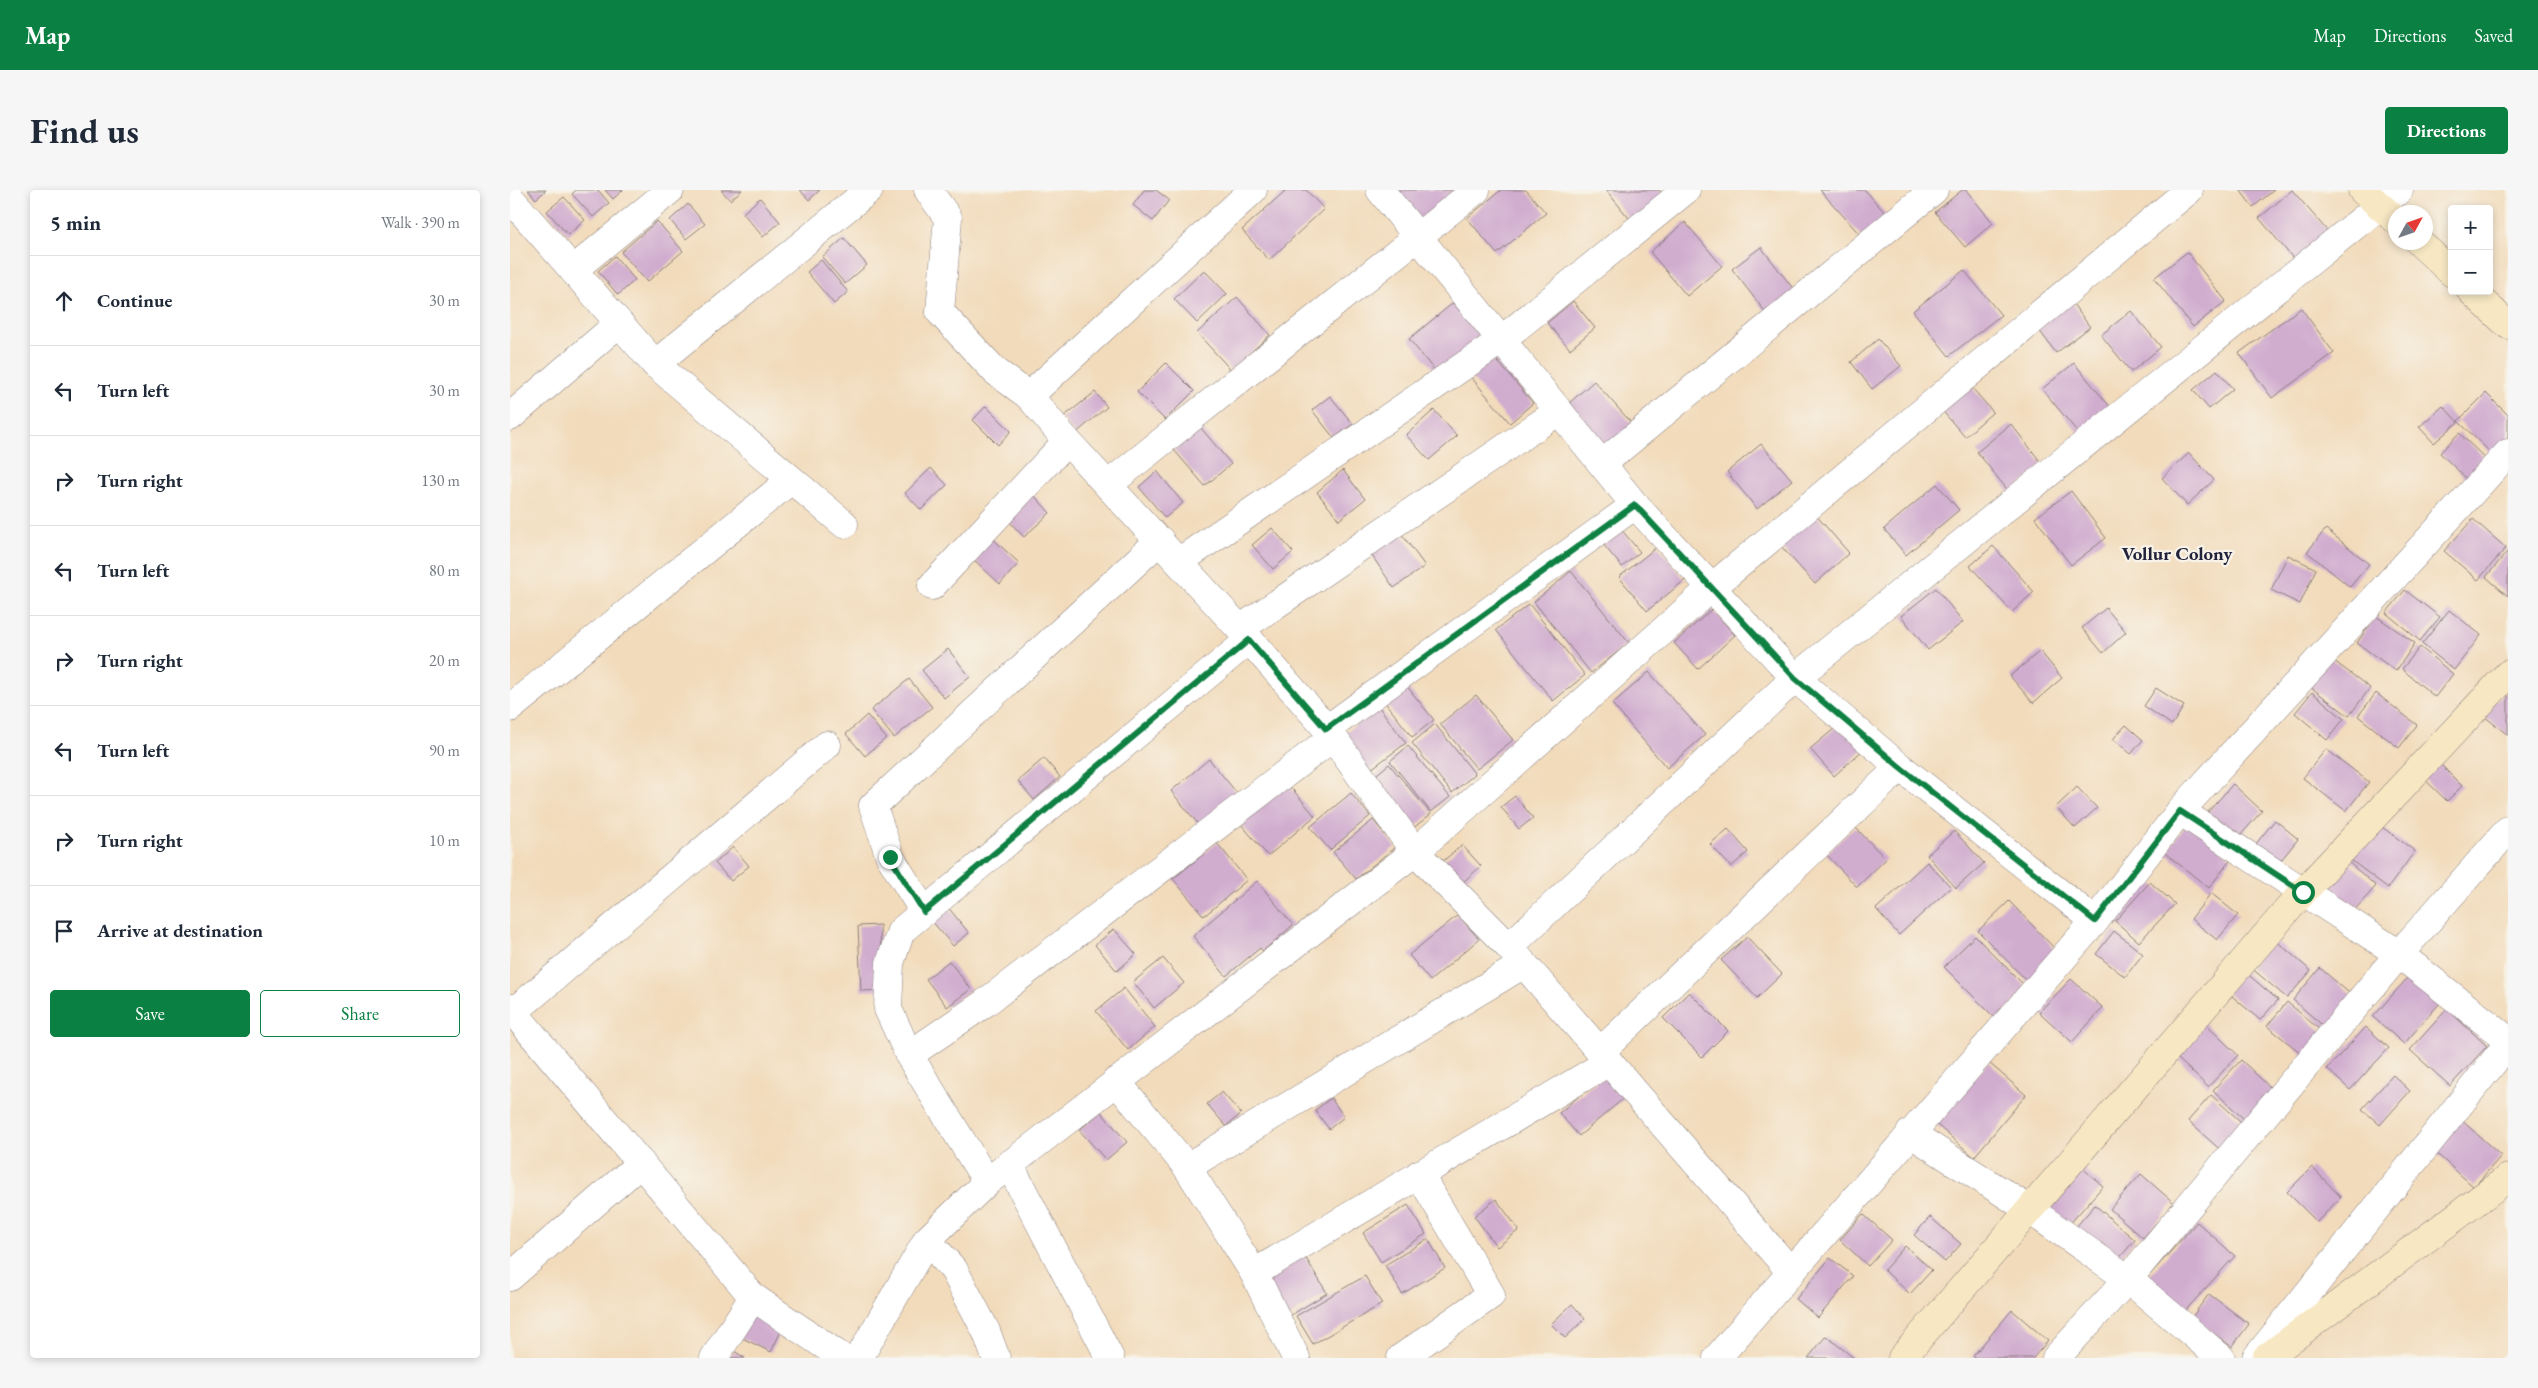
<!DOCTYPE html>
<html lang="en">
<head>
<meta charset="utf-8">
<style>
	body { margin:0; font-family:"EB Garamond",serif; background:#f6f6f7; color:#1f2937 }
	.controls { position:absolute; right:15px; top:15px; display:grid; overflow:hidden; border-radius:5px; box-shadow:0 2px 8px #0003 }
	.controls button { width:45px; height:45px; display:grid; place-items:center; padding:0; border:0; border-bottom:1px solid #e0e1e3; background:#fff; color:#1f2937; font:25px sans-serif }
	.compass { position:absolute; left:1878px; top:15px; width:45px; height:45px; border-radius:50%; background:#fff; box-shadow:0 2px 8px #0003; rotate:50deg }
	.stop { position:absolute; width:15px; height:15px; margin:-11px; border:4px solid #0b8043; border-radius:50%; background:#fff }
	.stop.end { background:#0b8043; border-color:#fff; box-shadow:0 1px 5px #0008 }
	.list { margin:0; padding:0; list-style:none }
	h2 { display:flex; justify-content:space-between; align-items:center; height:65px; margin:0; padding:0 20px; font-size:21px }
	h2 small { font-size:16px; font-weight:400; color:#747a83 }
	.list li { display:grid; grid-template-columns:32px 1fr auto; gap:15px; align-items:center; box-sizing:border-box; height:90px; padding:0 20px; border-top:1px solid #e0e1e3 }
	.list b { display:block; font-size:19px; white-space:nowrap }
	.list em { font-size:16px; font-style:normal; color:#747a83 }
	.actions { display:flex; gap:10px; padding:15px 20px }
	.actions a { flex:1; padding:11px 0; border:1px solid #0b8043; border-radius:5px; text-align:center; font-size:18px; color:#0b8043 }
	.actions .main { background:#0b8043; color:#fff }
	.icon { flex:none; width:28px; height:28px; fill:none; stroke:currentColor; stroke-width:2; stroke-linecap:round; stroke-linejoin:round }
	.map { position:relative; flex:none; width:1998px; height:1168px; overflow:hidden; border-radius:5px }
	header { display:flex; align-items:center; gap:30px; box-sizing:border-box; height:70px; padding:0 25px; background:#0b8043; color:#fff }
	header strong { font-size:24px }
	nav { display:flex; gap:28px; margin-inline-start:auto; font-size:18px }
	.intro { display:flex; align-items:center; justify-content:space-between; box-sizing:border-box; height:120px; padding:0 30px }
	h1 { margin:0; font-size:35px }
	.button { padding:12px 22px; border-radius:5px; background:#0b8043; color:#fff; font-size:18px; font-weight:700 }
	main { display:flex; gap:30px; padding:0 30px }
	aside { flex:1; background:#fff; border-radius:5px; box-shadow:0 2px 8px #0003 }
	.map>svg:first-child { display:block }
	.building { fill:#d0accf }
	.lines { fill:none; stroke-linecap:round; stroke-linejoin:round }
	.street-casing { stroke:#8a7e7b; stroke-width:29 }
	.secondary-casing { stroke:#8a7e7b; stroke-width:29 }
	.street { stroke:#fff; stroke-width:28 }
	.secondary { stroke:#f7e8c3; stroke-width:28 }
	.route { stroke:#0b8043; stroke-width:6 }
	.labels { text-anchor:middle; stroke-width:4.5; stroke-linejoin:round; paint-order:stroke }
	.quarter-label { font-size:19px; font-weight:bold; fill:#22223b; stroke:#f7f3e8 }
</style>
</head>
<body>
<header>
<strong>Map</strong>
<nav><a>Map</a><a>Directions</a><a>Saved</a></nav>
</header>
<div class="intro"><h1>Find us</h1><a class="button">Directions</a></div>
<main>
<aside>
<h2>5 min<small>Walk · 390 m</small></h2>
<ul class="list">
<li><svg class="icon" aria-label="ahead" viewBox="0 0 24 24"><path d="M12 20V5M6 11l6-6 6 6"/></svg><div><b>Continue</b></div><em>30 m</em></li>
<li><svg class="icon" aria-label="left" viewBox="0 0 24 24"><path d="M17 20v-9H6M10 6l-5 5 5 5"/></svg><div><b>Turn left</b></div><em>30 m</em></li>
<li><svg class="icon" aria-label="right" viewBox="0 0 24 24"><path d="M7 20v-9h11M14 6l5 5-5 5"/></svg><div><b>Turn right</b></div><em>130 m</em></li>
<li><svg class="icon" aria-label="left" viewBox="0 0 24 24"><path d="M17 20v-9H6M10 6l-5 5 5 5"/></svg><div><b>Turn left</b></div><em>80 m</em></li>
<li><svg class="icon" aria-label="right" viewBox="0 0 24 24"><path d="M7 20v-9h11M14 6l5 5-5 5"/></svg><div><b>Turn right</b></div><em>20 m</em></li>
<li><svg class="icon" aria-label="left" viewBox="0 0 24 24"><path d="M17 20v-9H6M10 6l-5 5 5 5"/></svg><div><b>Turn left</b></div><em>90 m</em></li>
<li><svg class="icon" aria-label="right" viewBox="0 0 24 24"><path d="M7 20v-9h11M14 6l5 5-5 5"/></svg><div><b>Turn right</b></div><em>10 m</em></li>
<li><svg class="icon" aria-label="arrive" viewBox="0 0 24 24"><path d="M6 21V4h12l-3 4 3 4H6"/></svg><div><b>Arrive at destination</b></div></li>
</ul>
<div class="actions"><a class="main">Save</a><a>Share</a></div>
</aside>
<div class="map">
<svg width="1998" height="1168" viewBox="0 0 1998 1168">
	<rect width="100%" height="100%" fill="#f7f3e8"/>
	<filter id="ink" filterUnits="userSpaceOnUse"><feTurbulence type="fractalNoise" baseFrequency=".02" numOctaves="2"/><feDisplacementMap in="SourceGraphic" scale="10" xChannelSelector="R" yChannelSelector="G"/><feConvolveMatrix kernelMatrix="1 2 1 2 8 2 1 2 1" color-interpolation-filters="sRGB"/></filter>
	<filter id="wash" filterUnits="userSpaceOnUse"><feTurbulence type="fractalNoise" baseFrequency=".0096" numOctaves="4" result="noise"/><feDisplacementMap in="SourceGraphic" scale="20" xChannelSelector="R" yChannelSelector="G"/><feGaussianBlur stdDeviation="1.12" result="paint"/><feColorMatrix in="noise" values="0 0 0 0 0 0 0 0 0 0 0 0 0 0 0 0 0 1.4 0 .05"/><feComposite in="paint" operator="in"/></filter>
	<g filter="url(#wash)">
		<rect width="100%" height="100%" fill="#f2dbbb"/>
		<g id="blocks">
			<!-- building -->
			<g class="building">
				<polygon points="18,0 36,0 26,9"/>
				<polygon points="66,0 88,0 99,13 83,27 62,4"/>
				<polygon points="95,0 113,0 103,9"/>
				<polygon points="211,0 232,0 220,10"/>
				<polygon points="290,0 310,0 299,10"/>
				<polygon points="634,0 646,0 659,10 643,31 623,15"/>
				<polygon points="776,0 796,0 814,19 759,70 732,40"/>
				<polygon points="882,0 946,0 908,31"/>
				<polygon points="991,0 1016,0 1036,23 987,64 957,28"/>
				<polygon points="1096,0 1149,0 1159,12 1127,38"/>
				<polygon points="1310,0 1355,0 1377,25 1352,47"/>
				<polygon points="1452,0 1456,0 1483,33 1455,57 1425,22"/>
				<polygon points="1730,0 1764,0 1743,17"/>
				<polygon points="1782,0 1820,44 1787,73 1749,28"/>
				<polygon points="54,7 75,30 58,45 37,21"/>
				<polygon points="250,8 270,32 253,47 233,23"/>
				<polygon points="178,14 195,34 176,49 160,30"/>
				<polygon points="147,31 173,61 137,92 111,62"/>
				<polygon points="1175,32 1212,76 1177,106 1140,62"/>
				<polygon points="334,48 357,75 335,94 312,67"/>
				<polygon points="1251,57 1285,101 1256,123 1222,79"/>
				<polygon points="1677,62 1716,111 1683,137 1644,88"/>
				<polygon points="105,66 125,90 108,105 88,81"/>
				<polygon points="311,70 338,102 324,114 297,82"/>
				<polygon points="694,80 717,104 687,133 664,109"/>
				<polygon points="1454,80 1491,125 1439,166 1403,121"/>
				<polygon points="727,107 760,145 721,180 687,143"/>
				<polygon points="1560,110 1580,137 1546,163 1526,136"/>
				<polygon points="1063,111 1085,138 1060,159 1037,133"/>
				<polygon points="943,113 973,149 929,186 899,149"/>
				<polygon points="1791,118 1824,163 1762,208 1729,163"/>
				<polygon points="1621,121 1651,157 1621,182 1591,145"/>
				<polygon points="1368,149 1391,176 1362,199 1341,172"/>
				<polygon points="983,166 1023,213 1000,233 960,186"/>
				<polygon points="656,173 684,201 655,230 627,202"/>
				<polygon points="1564,173 1602,219 1570,245 1532,199"/>
				<polygon points="1707,180 1723,199 1699,219 1683,200"/>
				<polygon points="1084,191 1124,236 1097,260 1058,214"/>
				<polygon points="1457,192 1483,222 1455,247 1429,217"/>
				<polygon points="585,202 597,217 565,244 552,228"/>
				<polygon points="1976,203 1998,225 1998,252 1984,266 1948,231"/>
				<polygon points="820,206 843,234 824,248 802,220"/>
				<polygon points="476,216 501,241 488,255 463,230"/>
				<polygon points="1933,216 1948,232 1924,253 1909,237"/>
				<polygon points="924,220 947,246 919,270 896,245"/>
				<polygon points="1501,234 1534,276 1500,303 1467,262"/>
				<polygon points="691,238 721,274 695,296 664,260"/>
				<polygon points="1949,243 1981,274 1962,294 1930,263"/>
				<polygon points="1251,254 1282,290 1247,319 1217,282"/>
				<polygon points="1679,263 1704,290 1677,315 1652,288"/>
				<polygon points="421,278 437,295 411,320 395,303"/>
				<polygon points="833,280 855,309 829,330 807,302"/>
				<polygon points="647,281 673,313 655,328 629,297"/>
				<polygon points="1427,294 1449,320 1396,365 1374,339"/>
				<polygon points="1561,301 1596,348 1561,375 1525,328"/>
				<polygon points="523,304 540,323 514,347 496,328"/>
				<polygon points="1304,323 1339,363 1305,394 1269,354"/>
				<polygon points="1963,329 1996,358 1968,390 1934,361"/>
				<polygon points="762,338 783,362 763,379 742,355"/>
				<polygon points="1110,338 1130,362 1112,377 1092,353"/>
				<polygon points="888,339 915,376 884,398 858,360"/>
				<polygon points="1816,339 1859,374 1840,397 1797,362"/>
				<polygon points="480,346 509,373 490,394 461,367"/>
				<polygon points="1148,356 1175,390 1137,421 1109,387"/>
				<polygon points="1483,356 1524,402 1502,422 1460,376"/>
				<polygon points="1998,361 1998,406 1976,387"/>
				<polygon points="1778,365 1806,379 1790,414 1761,400"/>
				<polygon points="1061,381 1119,453 1081,483 1024,412"/>
				<polygon points="1426,398 1453,432 1418,460 1391,426"/>
				<polygon points="1895,400 1930,427 1910,451 1876,423"/>
				<polygon points="1019,414 1075,485 1043,511 986,440"/>
				<polygon points="1596,418 1616,442 1593,463 1572,438"/>
				<polygon points="1202,419 1225,445 1188,479 1164,453"/>
				<polygon points="1939,420 1971,445 1944,480 1912,454"/>
				<polygon points="1866,426 1905,453 1886,481 1847,453"/>
				<polygon points="1910,457 1943,484 1925,507 1892,479"/>
				<polygon points="438,459 460,487 434,508 412,480"/>
				<polygon points="1530,461 1552,488 1523,513 1500,486"/>
				<polygon points="1820,468 1860,498 1839,526 1799,496"/>
				<polygon points="1139,482 1195,545 1157,578 1102,514"/>
				<polygon points="399,489 422,517 384,548 361,520"/>
				<polygon points="896,495 924,530 902,547 874,511"/>
				<polygon points="1646,498 1674,516 1662,535 1634,516"/>
				<polygon points="1998,501 1998,545 1970,523"/>
				<polygon points="1802,502 1834,529 1817,550 1785,523"/>
				<polygon points="1866,503 1907,535 1889,558 1848,526"/>
				<polygon points="966,505 1003,550 967,579 930,534"/>
				<polygon points="869,517 896,553 857,582 830,547"/>
				<polygon points="357,525 376,548 355,566 336,544"/>
				<polygon points="1331,533 1354,559 1324,586 1300,559"/>
				<polygon points="925,534 965,584 942,603 902,553"/>
				<polygon points="1616,535 1633,550 1621,564 1603,549"/>
				<polygon points="898,556 940,607 921,622 880,571"/>
				<polygon points="1816,559 1859,592 1836,621 1793,588"/>
				<polygon points="534,568 550,587 524,610 508,591"/>
				<polygon points="699,569 731,608 693,640 661,601"/>
				<polygon points="1925,569 1952,596 1937,611 1909,584"/>
				<polygon points="879,574 921,624 902,639 861,589"/>
				<polygon points="778,594 805,626 758,666 731,634"/>
				<polygon points="1723,594 1752,621 1727,649 1697,623"/>
				<polygon points="1567,597 1587,618 1565,638 1546,617"/>
				<polygon points="841,603 860,626 820,660 800,637"/>
				<polygon points="1005,606 1023,628 1009,639 991,617"/>
				<polygon points="863,630 885,657 846,689 823,662"/>
				<polygon points="1765,630 1788,649 1768,674 1745,655"/>
				<polygon points="1865,632 1905,661 1878,698 1838,668"/>
				<polygon points="1678,633 1722,668 1699,698 1655,663"/>
				<polygon points="1345,637 1376,669 1347,697 1316,664"/>
				<polygon points="1218,639 1238,662 1221,677 1200,654"/>
				<polygon points="1444,641 1474,673 1446,698 1417,665"/>
				<polygon points="707,653 737,690 694,726 663,689"/>
				<polygon points="952,655 971,676 951,694 932,672"/>
				<polygon points="223,657 239,676 221,691 205,673"/>
				<polygon points="1835,669 1866,696 1842,723 1812,696"/>
				<polygon points="1417,672 1441,697 1389,745 1366,719"/>
				<polygon points="747,691 783,735 753,761 750,758 716,786 683,746"/>
				<polygon points="1640,692 1665,714 1629,752 1605,731"/>
				<polygon points="1701,703 1728,725 1707,750 1681,729"/>
				<polygon points="1499,711 1549,763 1519,793 1468,741"/>
				<polygon points="437,716 459,743 443,756 421,730"/>
				<polygon points="948,725 969,749 920,791 899,765"/>
				<polygon points="370,735 372,800 351,801 348,736"/>
				<polygon points="604,739 626,764 607,781 585,755"/>
				<polygon points="1604,741 1633,764 1615,787 1586,764"/>
				<polygon points="1465,746 1518,799 1487,830 1434,777"/>
				<polygon points="1237,747 1272,784 1247,808 1211,770"/>
				<polygon points="1764,749 1801,781 1777,808 1740,777"/>
				<polygon points="653,768 674,793 644,818 623,792"/>
				<polygon points="439,771 461,799 437,817 416,789"/>
				<polygon points="1810,778 1845,808 1818,840 1783,810"/>
				<polygon points="1734,781 1768,810 1750,830 1716,801"/>
				<polygon points="1900,785 1930,813 1894,854 1863,827"/>
				<polygon points="1561,789 1593,818 1562,852 1529,822"/>
				<polygon points="614,798 645,837 618,860 586,821"/>
				<polygon points="1179,802 1218,841 1192,867 1153,828"/>
				<polygon points="1777,812 1816,845 1797,868 1757,836"/>
				<polygon points="1937,819 1977,856 1940,896 1900,860"/>
				<polygon points="1693,832 1728,865 1698,897 1664,865"/>
				<polygon points="1856,837 1879,858 1840,900 1817,879"/>
				<polygon points="1731,870 1764,901 1736,931 1703,900"/>
				<polygon points="1478,872 1516,905 1464,967 1426,934"/>
				<polygon points="1100,880 1120,903 1069,946 1049,923"/>
				<polygon points="1883,885 1900,901 1870,935 1852,919"/>
				<polygon points="712,902 731,924 716,936 697,914"/>
				<polygon points="1701,905 1738,938 1715,964 1678,931"/>
				<polygon points="821,908 834,927 819,939 805,920"/>
				<polygon points="591,922 617,952 596,970 569,940"/>
				<polygon points="1947,926 1991,966 1964,997 1919,957"/>
				<polygon points="1569,975 1593,996 1558,1036 1533,1015"/>
				<polygon points="1802,977 1831,1007 1807,1032 1777,1002"/>
				<polygon points="1631,984 1664,1013 1633,1048 1600,1019"/>
				<polygon points="986,1009 1009,1040 987,1057 964,1026"/>
				<polygon points="898,1015 916,1044 871,1072 853,1043"/>
				<polygon points="1585,1015 1625,1050 1604,1074 1564,1039"/>
				<polygon points="1353,1024 1382,1050 1358,1076 1330,1050"/>
				<polygon points="1420,1027 1451,1054 1435,1072 1404,1045"/>
				<polygon points="1687,1032 1725,1066 1674,1122 1637,1088"/>
				<polygon points="918,1049 935,1078 892,1104 875,1075"/>
				<polygon points="1395,1056 1422,1080 1400,1104 1374,1080"/>
				<polygon points="794,1065 817,1103 778,1127 755,1088"/>
				<polygon points="1320,1068 1343,1086 1308,1128 1286,1109"/>
				<polygon points="855,1086 872,1114 803,1154 786,1126"/>
				<polygon points="1699,1104 1739,1134 1722,1157 1682,1127"/>
				<polygon points="1062,1114 1075,1129 1055,1148 1041,1134"/>
				<polygon points="243,1120 274,1135 261,1162 230,1147"/>
				<polygon points="1502,1120 1538,1151 1523,1168 1465,1168 1463,1166"/>
				<polygon points="1316,1146 1344,1168 1298,1168"/>
				<polygon points="224,1161 235,1168 219,1168"/>
			</g>
		</g>
	</g>
	<g filter="url(#ink)">
		<use href="#blocks" fill-opacity="0" stroke="#8a7e7b" stroke-width="1"/>
		<g class="lines">
			<defs>
				<g id="street">
					<polyline points="418,0 438,28 430,122 485,181 519,206 557,251 730,439 817,539 905,662 999,757 1281,1082"/>
					<polyline points="870,0 1125,315 1285,488 999,757"/>
					<polyline points="0,8 145,174 334,334"/>
					<polyline points="63,80 160,0"/>
					<polyline points="145,174 359,0"/>
					<polyline points="519,206 743,0"/>
					<polyline points="0,227 109,133"/>
					<polyline points="1093,273 1424,0"/>
					<polyline points="599,294 966,0"/>
					<polyline points="670,371 990,151 1176,0"/>
					<polyline points="422,396 557,251"/>
					<polyline points="730,439 1049,221"/>
					<polyline points="0,518 281,290"/>
					<polyline points="817,539 1125,315"/>
					<polyline points="1670,621 1889,764 1998,850"/>
					<polyline points="414,722 380,667 363,616 650,350"/>
					<polyline points="1585,731 1390,577 1285,488 1889,0"/>
					<polyline points="0,818 243,1107 333,1168"/>
					<polyline points="0,825 317,555"/>
					<polyline points="1090,862 1390,577"/>
					<polyline points="399,865 475,813 822,548"/>
					<polyline points="606,891 677,977 744,1083 786,1168"/>
					<polyline points="1400,943 1520,1020 1618,1089 1711,1168"/>
					<polyline points="499,974 600,1168"/>
					<polyline points="677,977 1014,774"/>
					<polyline points="477,992 399,865 378,819 380,773 391,741 739,450"/>
					<polyline points="417,1050 444,1080 476,1141 486,1168"/>
					<polyline points="744,1083 1099,872"/>
					<polyline points="0,1087 131,973"/>
					<polyline points="204,1168 243,1107"/>
					<polyline points="349,1168 417,1050 477,992 905,662 1201,398 1679,0"/>
					<polyline points="891,1168 981,1105 909,984"/>
					<polyline points="1207,1168 1585,731 1670,621 1998,263"/>
					<polyline points="1546,1168 1618,1089 1889,764 1998,640"/>
					<polyline points="1746,1168 1998,854"/>
				</g>
				<g id="secondary">
					<polyline points="1852,0 1886,30"/>
					<polyline points="1909,52 1942,83"/>
					<polyline points="1961,101 1998,135"/>
					<polyline points="1392,1168 1793,702 1998,484"/>
					<polyline points="1756,1168 1998,988"/>
				</g>
			</defs>
			<!-- street casing -->
			<use href="#street" class="street-casing"/>
			<!-- secondary casing -->
			<use href="#secondary" class="secondary-casing"/>
			<!-- street -->
			<use href="#street" class="street"/>
			<!-- secondary -->
			<use href="#secondary" class="secondary"/>
		</g>
	</g>
	<g class="lines" filter="url(#ink)">
		<!-- route -->
		<polyline class="route" points="380,667 414,722 739,450 816,539 1125,315 1285,488 1390,577 1585,731 1670,621 1793,702"/>
	</g>
	<g class="labels">
		<!-- quarter labels -->
		<g class="quarter-label">
			<text x="1667" y="370">Vollur Colony</text>
		</g>
	</g>
</svg>
<div class="controls">
<button>+</button>
<button>−</button>
</div>
<svg class="compass" viewBox="-18 -18 36 36"><path d="M0-13l5 13h-10z" fill="#e53935"/><path d="M0 13l5-13h-10z" fill="#747a83"/></svg>
<div class="stop" style="left:1793px;top:702px"></div>
<div class="stop end" style="left:380px;top:667px"></div>
</div>
</main>
</body>
</html>
